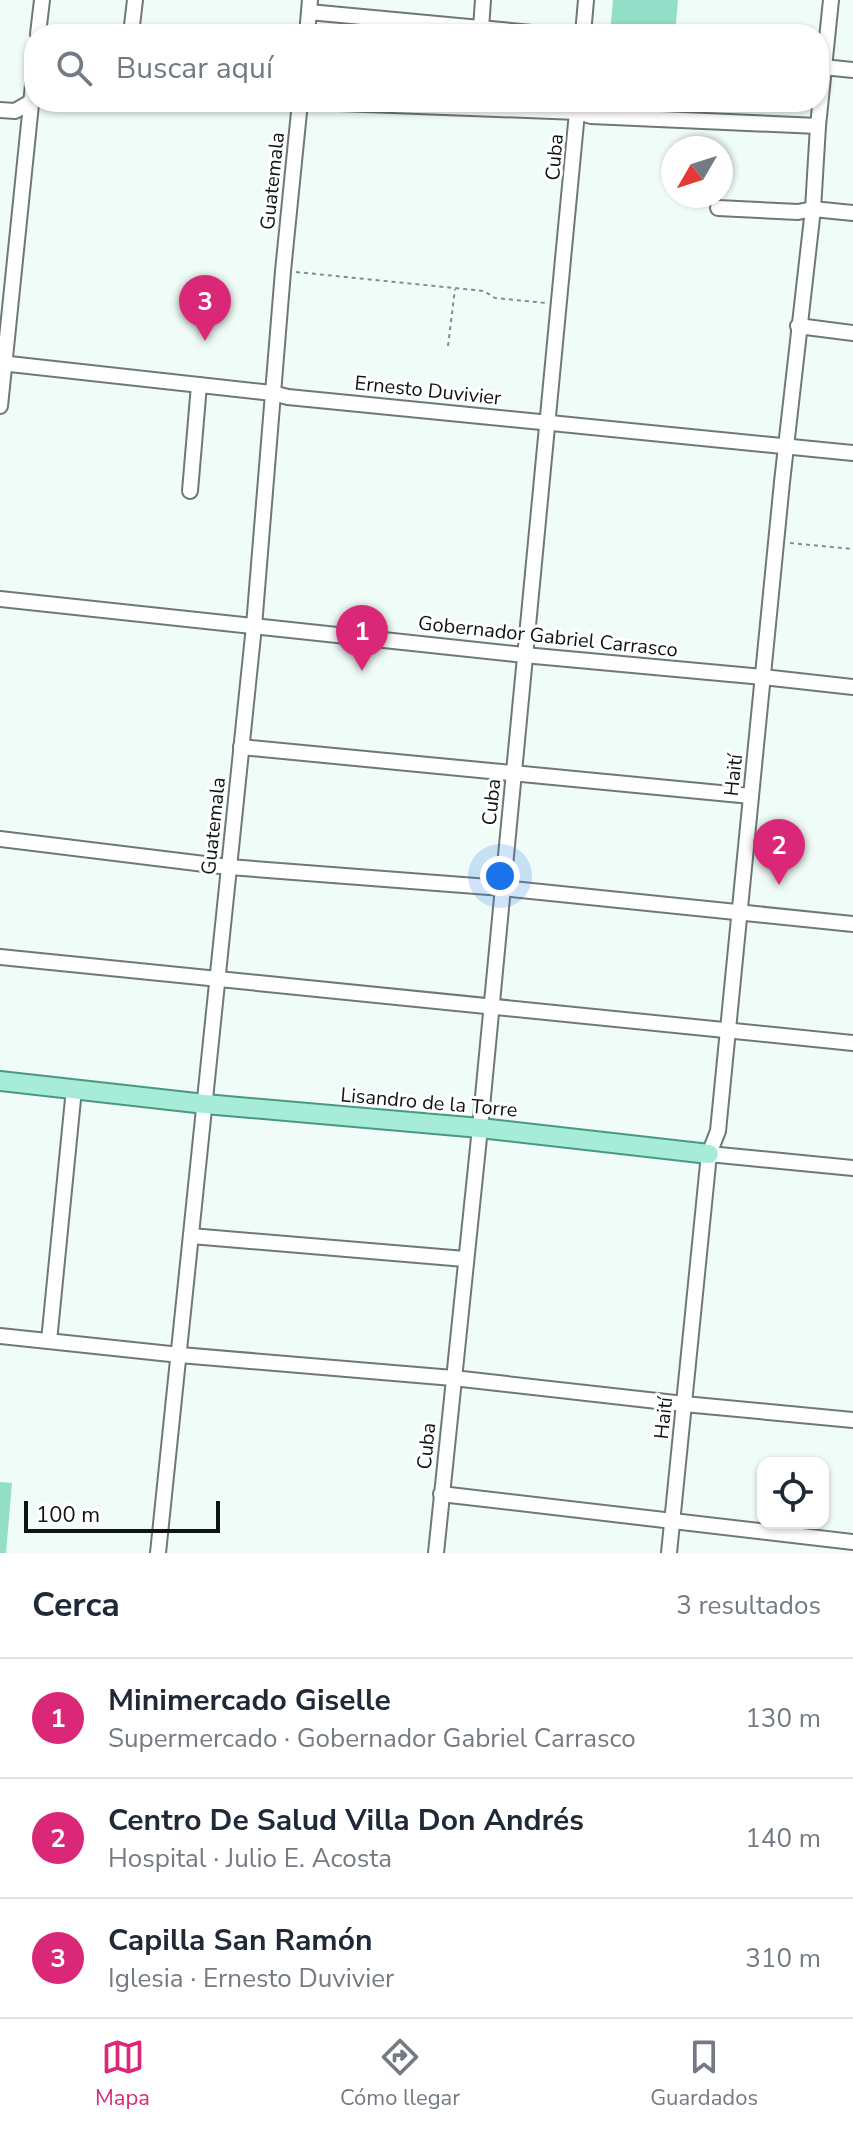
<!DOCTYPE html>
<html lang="es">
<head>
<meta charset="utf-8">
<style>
	body { margin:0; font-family:"Nunito Sans",sans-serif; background:#f2f2f3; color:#1f2937 }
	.controls { position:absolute; right:24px; bottom:24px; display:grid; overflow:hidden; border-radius:16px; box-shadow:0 2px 6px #0004 }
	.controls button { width:72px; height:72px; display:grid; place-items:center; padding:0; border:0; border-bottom:2px solid #e0e1e3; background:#fff; color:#1f2937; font:40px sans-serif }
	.compass { position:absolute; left:661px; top:136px; width:72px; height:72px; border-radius:50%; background:#fff; box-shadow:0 2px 6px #0004; rotate:231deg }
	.scale { position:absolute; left:24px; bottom:20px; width:196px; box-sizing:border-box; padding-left:8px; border:4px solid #0f1312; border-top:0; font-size:22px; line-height:28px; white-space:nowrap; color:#0f1312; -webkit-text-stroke:6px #fff; paint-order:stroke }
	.you { position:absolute; left:500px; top:876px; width:28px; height:28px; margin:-20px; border:6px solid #fff; border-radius:50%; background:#1a73e8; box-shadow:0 0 0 12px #1a73e833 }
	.badge { display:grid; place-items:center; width:52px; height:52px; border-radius:50%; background:#db2777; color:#fff; font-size:26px; font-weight:700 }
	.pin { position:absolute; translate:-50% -66px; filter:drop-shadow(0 2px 4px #0008) }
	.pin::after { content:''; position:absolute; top:42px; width:28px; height:24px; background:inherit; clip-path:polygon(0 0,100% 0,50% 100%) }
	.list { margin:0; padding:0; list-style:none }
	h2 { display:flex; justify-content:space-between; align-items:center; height:104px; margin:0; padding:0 32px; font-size:34px }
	h2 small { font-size:26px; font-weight:400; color:#747a83 }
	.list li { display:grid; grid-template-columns:52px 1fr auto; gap:24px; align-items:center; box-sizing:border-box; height:120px; padding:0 32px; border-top:2px solid #e0e1e3 }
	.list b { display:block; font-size:30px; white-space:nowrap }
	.list p { margin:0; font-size:26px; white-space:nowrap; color:#747a83 }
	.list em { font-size:26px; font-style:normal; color:#747a83 }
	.icon { flex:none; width:44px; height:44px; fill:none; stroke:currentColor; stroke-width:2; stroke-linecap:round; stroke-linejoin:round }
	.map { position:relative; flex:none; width:853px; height:1553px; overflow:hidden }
	.search { position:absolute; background:#fff; box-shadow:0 2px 6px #0004; left:24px; right:24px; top:24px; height:88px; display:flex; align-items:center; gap:20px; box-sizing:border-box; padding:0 28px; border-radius:32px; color:#747a83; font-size:30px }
	.sheet { height:464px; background:#fff }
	nav { display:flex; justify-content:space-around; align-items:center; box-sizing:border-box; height:112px; border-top:2px solid #e0e1e3; background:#fff; font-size:22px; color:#747a83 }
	nav a { display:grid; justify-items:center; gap:4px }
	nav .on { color:#db2777 }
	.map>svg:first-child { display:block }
	.green { fill:#93dec6 }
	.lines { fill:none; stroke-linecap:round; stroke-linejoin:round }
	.minor-casing { stroke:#6e7975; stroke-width:18 }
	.major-casing { stroke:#4a9882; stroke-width:22 }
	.path { stroke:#848d8a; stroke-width:2; stroke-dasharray:4 4; stroke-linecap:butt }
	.minor { stroke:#fff; stroke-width:14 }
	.major { stroke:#a6ecd9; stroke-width:18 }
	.labels { text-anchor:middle; stroke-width:6; stroke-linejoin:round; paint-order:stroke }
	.street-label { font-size:20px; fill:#0f1312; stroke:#fff }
</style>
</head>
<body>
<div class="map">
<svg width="853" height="1553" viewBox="0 0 853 1553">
	<rect width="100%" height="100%" fill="#f0fcf7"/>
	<!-- green -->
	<g class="green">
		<polygon points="613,0 678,0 675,34 610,34"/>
		<polygon points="0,1482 12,1483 6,1553 0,1553"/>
	</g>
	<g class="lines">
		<defs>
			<g id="minor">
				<polyline points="309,12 543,34"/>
				<polyline points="481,28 483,0"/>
				<polyline points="38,34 42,0"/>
				<polyline points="131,34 135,0"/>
				<polyline points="307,34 310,0"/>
				<polyline points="583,34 586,0"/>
				<polyline points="823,67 853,70"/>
				<polyline points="313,102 578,112 591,116 818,126"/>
				<polyline points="0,110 15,111 34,100"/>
				<polyline points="718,208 798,212 813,209 853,213"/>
				<polyline points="798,326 853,333"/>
				<polyline points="0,363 272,393 288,397 853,453"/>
				<polyline points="0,406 34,75"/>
				<polyline points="190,491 199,385"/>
				<polyline points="0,599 524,655 763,677 853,687"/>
				<polyline points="241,747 751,796"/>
				<polyline points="0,839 229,867 502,888 853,924"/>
				<polyline points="0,957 853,1043"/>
				<polyline points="709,1154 853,1168"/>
				<polyline points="191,1236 465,1259"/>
				<polyline points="0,1336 180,1355 453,1378 684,1404 853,1420"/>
				<polyline points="49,1341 74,1089"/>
				<polyline points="441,1494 853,1542"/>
				<polyline points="158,1553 254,626 283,271 300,102"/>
				<polyline points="436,1553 480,1128 578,102"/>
				<polyline points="669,1553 709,1154 718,1131 782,482 813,209 818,126 831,0"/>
			</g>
			<polyline id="major" points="0,1081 205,1104 480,1128 709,1154"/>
		</defs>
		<!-- minor casing -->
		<use href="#minor" class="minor-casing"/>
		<!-- major casing -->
		<use href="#major" class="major-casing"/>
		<!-- path -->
		<g class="path">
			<polyline points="296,272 484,291 495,298 546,303"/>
			<polyline points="448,346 455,289"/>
			<polyline points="790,543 853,549"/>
		</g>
		<!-- minor -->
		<use href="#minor" class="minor"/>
		<!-- major -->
		<use href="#major" class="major"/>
	</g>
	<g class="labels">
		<!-- street labels -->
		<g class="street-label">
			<text transform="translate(554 157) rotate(-85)" y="7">Cuba</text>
			<text transform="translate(272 181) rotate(-84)" y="7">Guatemala</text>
			<text transform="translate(428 390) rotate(6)" y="7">Ernesto Duvivier</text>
			<text transform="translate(548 636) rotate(6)" y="7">Gobernador Gabriel Carrasco</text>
			<text transform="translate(733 775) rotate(-84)" y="7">Haití</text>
			<text transform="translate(491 802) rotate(-84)" y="7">Cuba</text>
			<text transform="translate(213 826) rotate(-84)" y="7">Guatemala</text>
			<text transform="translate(429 1102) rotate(5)" y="7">Lisandro de la Torre</text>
			<text transform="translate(663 1418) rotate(-84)" y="7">Haití</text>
			<text transform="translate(426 1446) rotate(-84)" y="7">Cuba</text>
		</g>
	</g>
</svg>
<div class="controls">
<button><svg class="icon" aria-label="locate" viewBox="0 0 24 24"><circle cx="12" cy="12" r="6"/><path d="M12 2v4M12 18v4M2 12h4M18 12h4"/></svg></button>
</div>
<svg class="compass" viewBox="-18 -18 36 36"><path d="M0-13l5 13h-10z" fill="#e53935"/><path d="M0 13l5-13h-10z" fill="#747a83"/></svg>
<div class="scale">100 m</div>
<div class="you"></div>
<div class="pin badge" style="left:362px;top:671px">1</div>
<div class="pin badge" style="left:779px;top:885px">2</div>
<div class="pin badge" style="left:205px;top:341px">3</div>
<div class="search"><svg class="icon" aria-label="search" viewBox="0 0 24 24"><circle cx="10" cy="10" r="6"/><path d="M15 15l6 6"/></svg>Buscar aquí</div>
</div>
<section class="sheet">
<h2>Cerca<small>3 resultados</small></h2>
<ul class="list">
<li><span class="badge">1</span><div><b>Minimercado Giselle</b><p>Supermercado · Gobernador Gabriel Carrasco</p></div><em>130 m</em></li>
<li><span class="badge">2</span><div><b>Centro De Salud Villa Don Andrés</b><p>Hospital · Julio E. Acosta</p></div><em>140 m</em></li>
<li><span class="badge">3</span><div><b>Capilla San Ramón</b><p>Iglesia · Ernesto Duvivier</p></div><em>310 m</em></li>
</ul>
</section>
<nav>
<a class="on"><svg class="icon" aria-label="map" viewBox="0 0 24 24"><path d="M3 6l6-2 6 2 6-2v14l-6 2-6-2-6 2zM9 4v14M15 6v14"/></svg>Mapa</a>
<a><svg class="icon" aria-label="directions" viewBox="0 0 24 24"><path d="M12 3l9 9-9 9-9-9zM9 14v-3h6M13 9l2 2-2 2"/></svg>Cómo llegar</a>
<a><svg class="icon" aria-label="saved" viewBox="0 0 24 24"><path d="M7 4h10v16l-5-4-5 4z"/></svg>Guardados</a>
</nav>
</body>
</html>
